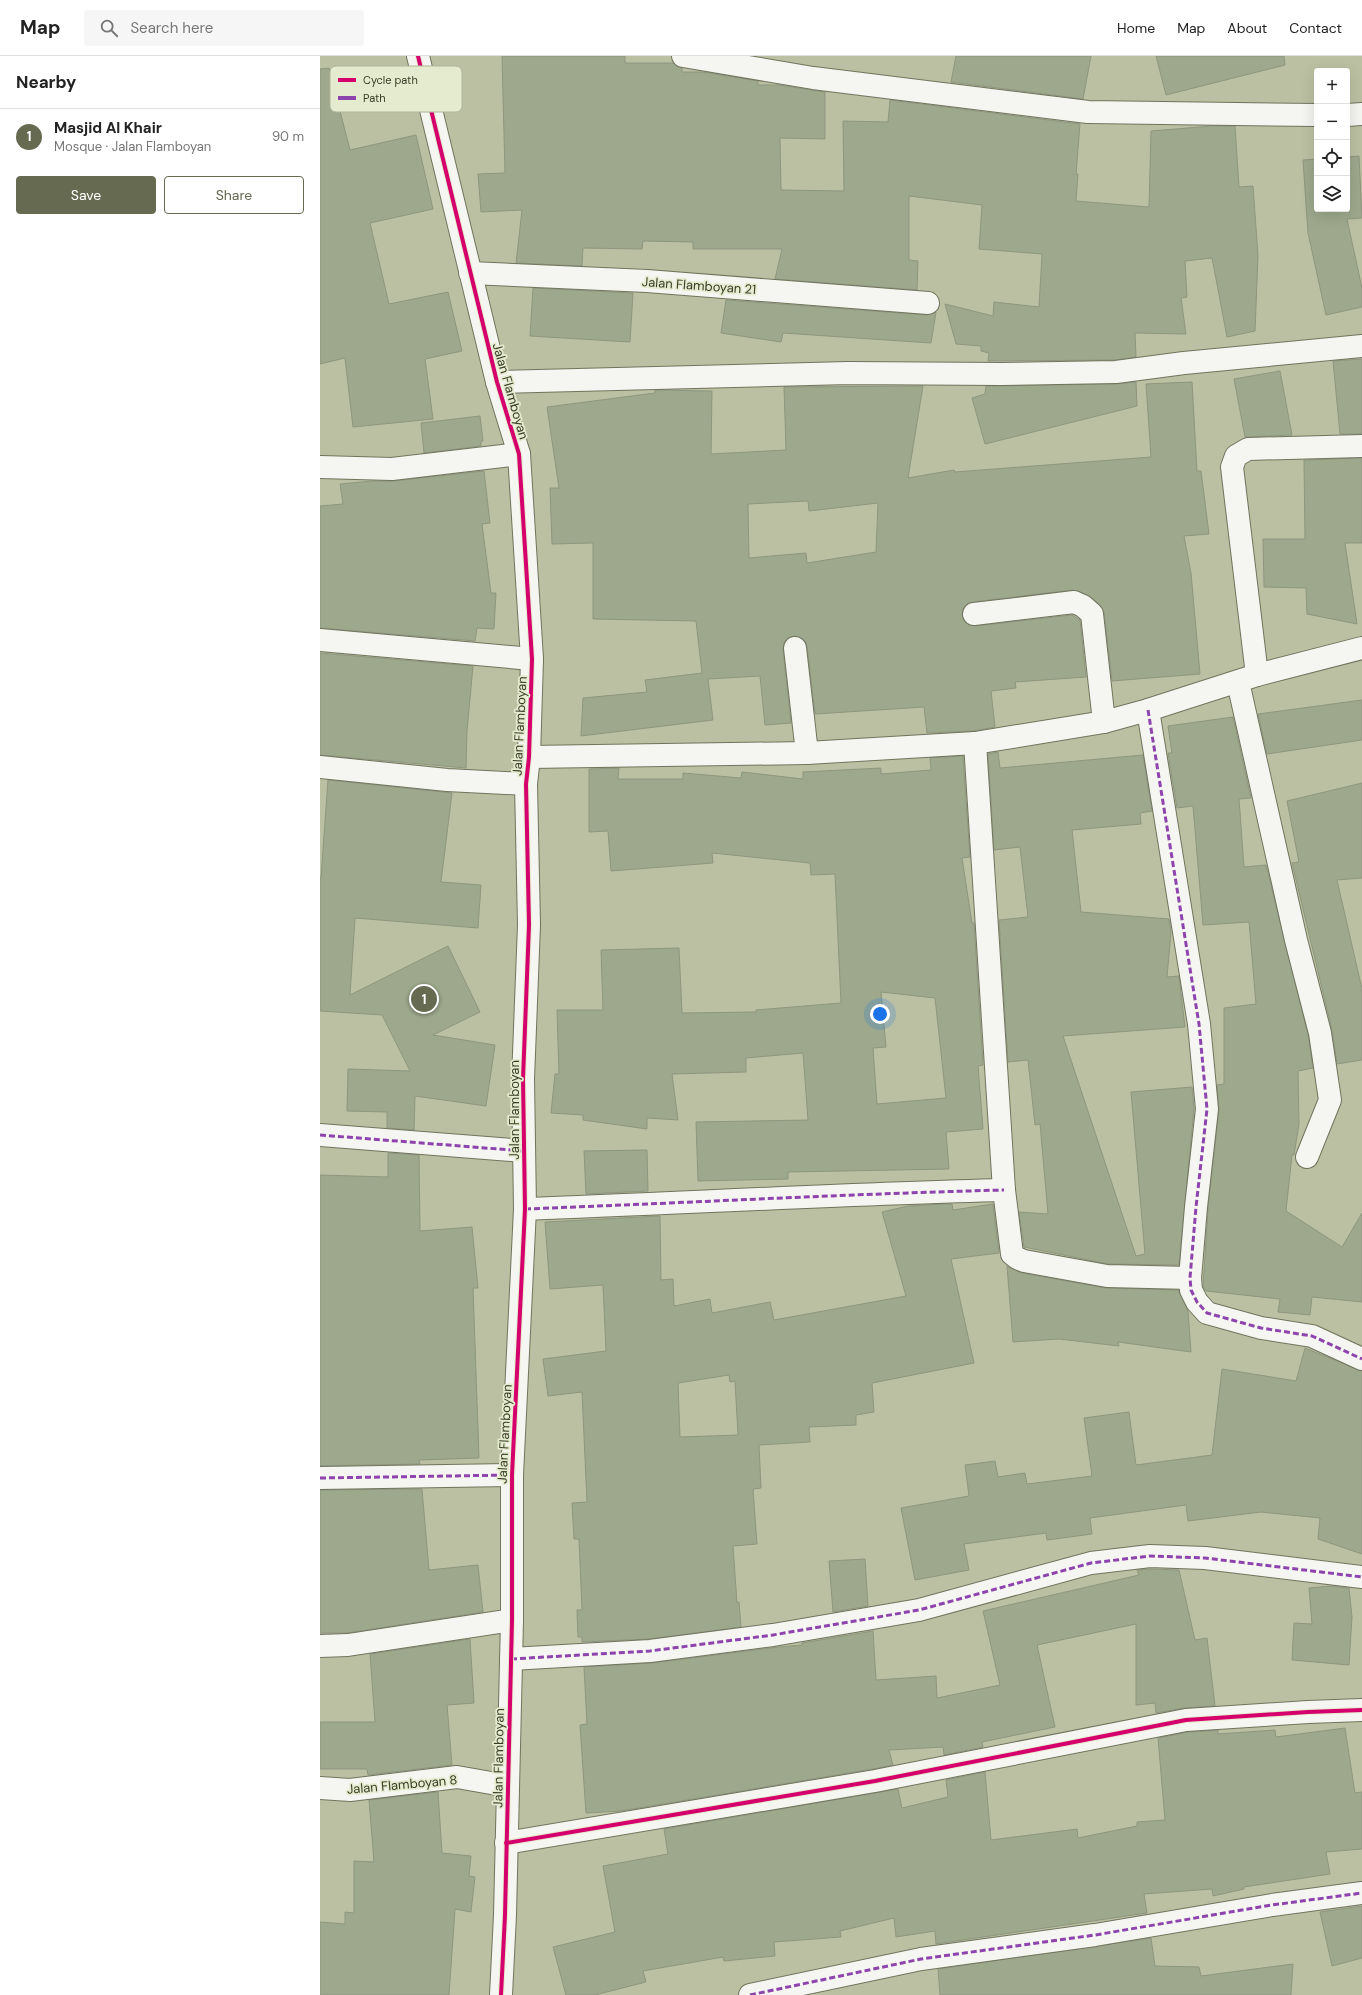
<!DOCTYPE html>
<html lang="en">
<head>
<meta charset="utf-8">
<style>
	body { margin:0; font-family:"DM Sans",sans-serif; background:#f6f6f6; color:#222 }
	.controls { position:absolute; right:12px; top:12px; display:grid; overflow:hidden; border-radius:4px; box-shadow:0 4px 16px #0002 }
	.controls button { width:36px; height:36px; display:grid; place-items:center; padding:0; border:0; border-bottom:1px solid #e0e0e0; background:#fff; color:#222; font:20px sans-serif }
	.you { position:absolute; left:560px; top:958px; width:14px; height:14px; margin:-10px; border:3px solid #fff; border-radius:50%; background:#1a73e8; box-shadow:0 0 0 6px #1a73e833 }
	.badge { display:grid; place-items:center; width:26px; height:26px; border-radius:50%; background:#666a51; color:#fff; font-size:13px; font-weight:700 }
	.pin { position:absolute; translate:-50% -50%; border:2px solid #fff; box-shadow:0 1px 4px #0006 }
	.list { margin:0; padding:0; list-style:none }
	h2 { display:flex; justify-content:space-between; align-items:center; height:52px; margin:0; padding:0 16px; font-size:17px }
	h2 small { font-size:13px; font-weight:400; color:#767676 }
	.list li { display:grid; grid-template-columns:26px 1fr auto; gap:12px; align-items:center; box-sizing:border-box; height:56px; padding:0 16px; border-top:1px solid #e0e0e0 }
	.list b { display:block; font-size:15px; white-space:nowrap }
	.list p { margin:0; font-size:13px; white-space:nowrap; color:#767676 }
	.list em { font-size:13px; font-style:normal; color:#767676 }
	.actions { display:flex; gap:8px; padding:12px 16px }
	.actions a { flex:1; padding:9px 0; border:1px solid #666a51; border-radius:4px; text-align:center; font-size:14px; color:#666a51 }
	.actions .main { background:#666a51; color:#fff }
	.icon { flex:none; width:22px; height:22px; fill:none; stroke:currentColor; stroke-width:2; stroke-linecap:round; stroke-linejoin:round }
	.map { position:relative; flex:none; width:1042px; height:1939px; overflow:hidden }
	header { display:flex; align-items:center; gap:24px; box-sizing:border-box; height:56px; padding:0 20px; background:#fff; border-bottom:1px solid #e0e0e0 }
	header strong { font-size:19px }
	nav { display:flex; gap:22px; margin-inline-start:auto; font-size:14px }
	.search { width:280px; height:36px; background:#f6f6f6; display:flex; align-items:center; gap:10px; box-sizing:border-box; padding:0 14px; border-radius:4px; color:#767676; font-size:15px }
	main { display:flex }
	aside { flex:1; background:#fff }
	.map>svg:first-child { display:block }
	.building { fill:#9da88c; stroke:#8e967f; fill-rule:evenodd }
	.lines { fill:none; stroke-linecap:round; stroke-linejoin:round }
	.minor-casing { stroke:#71745d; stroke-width:24 }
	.tertiary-casing { stroke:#71745d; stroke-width:24 }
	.minor { stroke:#f5f6f1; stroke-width:22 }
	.tertiary { stroke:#f5f6f1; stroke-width:22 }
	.quiet { stroke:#8e44ad; stroke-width:3; stroke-dasharray:6 3; stroke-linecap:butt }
	.cycleway-casing { stroke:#e5ebcf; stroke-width:6 }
	.cycleway { stroke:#d6006c; stroke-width:4 }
	.labels { text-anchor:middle; stroke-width:3.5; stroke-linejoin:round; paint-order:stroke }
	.street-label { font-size:13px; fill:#383c25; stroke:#e5ebcf }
	.key { fill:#e5ebcf; stroke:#b1b69c; stroke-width:1 }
	.key-label { font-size:11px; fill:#383c25 }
</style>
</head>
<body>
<header>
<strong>Map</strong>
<div class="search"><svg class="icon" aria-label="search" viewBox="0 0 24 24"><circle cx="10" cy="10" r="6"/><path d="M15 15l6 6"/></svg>Search here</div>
<nav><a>Home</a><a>Map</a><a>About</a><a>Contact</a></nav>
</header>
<main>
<aside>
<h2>Nearby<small></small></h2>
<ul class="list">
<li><span class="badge">1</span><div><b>Masjid Al Khair</b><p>Mosque · Jalan Flamboyan</p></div><em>90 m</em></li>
</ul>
<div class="actions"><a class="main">Save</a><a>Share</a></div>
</aside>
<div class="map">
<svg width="1042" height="1939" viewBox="0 0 1042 1939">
	<rect width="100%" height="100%" fill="#bcc0a2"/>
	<!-- building -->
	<g class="building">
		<polygon points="182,0 305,0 305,7 353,7 362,12 362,16 383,16 438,25 438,29 459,29 505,36 505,83 460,82 461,134 524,135 523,65 568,66 570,44 760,68 756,118 758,118 756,145 829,151 831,75 892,70 915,70 919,131 933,130 938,200 935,275 907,281 892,202 865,205 867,241 861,242 866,278 815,277 816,301 795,304 668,305 669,297 661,295 661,290 636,288 625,248 673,260 674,246 719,251 722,198 659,193 662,149 589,140 589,204 598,205 597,234 455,223 462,193 373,193 373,186 323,185 322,193 263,192 262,210 196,207 202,154 161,156 158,118 185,117"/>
		<polygon points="636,0 771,0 763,43 631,26"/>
		<polygon points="836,0 964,0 965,9 846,39"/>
		<polygon points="9,12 30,94 96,79 113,153 50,167 69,248 128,236 142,295 105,303 113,363 33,371 25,302 0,308 0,13"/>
		<polygon points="1039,100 1042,162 1027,163 1042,232 1042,251 1006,259 988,177 983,104 997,103 997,153 1027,153 1027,101"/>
		<polygon points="213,232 313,237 310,286 210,280"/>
		<polygon points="406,244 607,259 616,256 611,287 463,277 461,286 401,277"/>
		<polygon points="1042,303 1042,378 1020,378 1013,305"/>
		<polygon points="960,315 972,379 925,381 914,323"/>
		<polygon points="816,326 817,350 665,388 652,342 665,338 666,330 796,328"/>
		<path d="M872,326l5,89h4l8,63 -25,2 7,37 9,101 -88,7 -8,-69 -4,-7 -9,-8 -18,-7 -100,12 -6,2 -4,5 -1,6 2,6 5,4 6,1 97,-11 8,5 6,57 -71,5 1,6 -25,3 4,36 -21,4 -47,2 -3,-26 -109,7 -8,-68 -2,-5 -5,-4 -6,-1 -7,2 -3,5 -1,6 8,74 -26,2 -5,-49 -52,3 5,41 -132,16 2,-38 64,-6 -2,-12 57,-7 -6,-52 -103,-2v-76l-41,1 -2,-56h9l-12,-81 108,-14v-3l57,1 -1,63 75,-4 -2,-63 139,-1 -15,92 46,-8 1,2 196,-15 -5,-73zM488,445l1,10 69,-8 -2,49 -69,11 -1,-10 -57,5 -1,-54z"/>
		<polygon points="160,360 163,385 161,385 161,390 104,397 101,367"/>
		<polygon points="1042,402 1042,487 1025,487 1037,568 987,558 986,532 944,531 943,483 985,483 984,404"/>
		<polygon points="164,415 170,467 162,468 171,537 176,537 174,573 157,572 155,585 0,572 0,450 23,448 20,428 52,425 73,425"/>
		<polygon points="0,597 153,610 147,675 146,712 0,699"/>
		<polygon points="1042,644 1042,684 947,698 938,658"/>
		<polygon points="913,661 931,742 919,743 924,811 946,809 988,979 993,1012 978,1015 979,1068 974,1099 972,1099 966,1155 1022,1191 1042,1157 1042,1246 992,1241 990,1259 958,1256 960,1243 886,1235 883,1231 888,1152 899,1054 897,1029 904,1028 904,952 936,948 929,866 883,869 873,750 857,752 848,697 852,697 848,670"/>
		<polygon points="678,696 680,712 823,699 832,755 820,757 821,768 752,774 761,856 849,863 851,876 847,921 859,920 865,971 743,980 816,1200 825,1198 811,1036 872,1031 874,1053 859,1209 788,1208 704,1191 699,1156 728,1158 720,1068 715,1069 708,1004 688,1006 679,864 708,861 700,791 674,794 668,698"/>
		<path d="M643,700l7,101 -8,1 10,65h2l9,142 -5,1 5,63 -37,3 3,37 -161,3v7l-90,2 -2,-59 112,-2 -5,-67 -57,5v14l-74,2 6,46 -31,-2v11l-64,-9v-5l-32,-2 4,-39h4l-2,-64h46l-2,-60 78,-2 3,65 74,-1v-2l85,-7 -6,-129 -24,1 -1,-12 -98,-10 1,10 -102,8 -3,-40 -19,1v-63l30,-1 -1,11h65v-6l58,5 1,-6 61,7v-7l78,-4v6l50,-4 -1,-12zM561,936l54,6 11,100 -69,6 -4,-56 13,-1z"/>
		<polygon points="8,724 132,737 121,826 161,829 158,872 35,862 30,939 128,890 160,956 113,979 175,989 166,1050 95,1040 94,1074 67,1072 67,1056 27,1055 28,1013 90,1015 62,959 0,955 0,821 1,821"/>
		<polygon points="1042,727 1042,822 1017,824 1042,933 1042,1004 1017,1008 1012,974 972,807 979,806 967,745"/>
		<polygon points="327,1094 328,1135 266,1138 264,1095"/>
		<polygon points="68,1097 99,1099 100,1175 152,1171 158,1232 153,1232 159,1402 99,1404 100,1408 0,1410 0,1119 68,1121"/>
		<path d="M624,1148h8l1,6 40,-6 6,49 -48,6 23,104 -102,20 2,29 -18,3v10l-47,2 1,15 -51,3 2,43 -8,1 4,55 -24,2 4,57 2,-1 2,25 -92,12 -67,3v-5h-4l-1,-27h5l-3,-71h-5l-2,-36 15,-1 -5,-110 -34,4 -5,-37 63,-8 -3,-66 -53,4 -5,-67 115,-6 1,64 12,-1 1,27 36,-7 2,14 58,-11 4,18 132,-24 -24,-84 26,-6zM409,1319l1,7 5,-1 3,54 -58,2 -2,-54z"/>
		<polygon points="687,1210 702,1217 785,1232 858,1234 868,1255 871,1296 798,1286 799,1290 739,1283 693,1286"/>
		<polygon points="985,1292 1042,1315 1042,1498 998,1483 1000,1462 941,1456 868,1465 866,1449 770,1462 772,1478 727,1484 726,1477 644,1488 649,1514 595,1524 581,1452 649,1440 645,1409 675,1405 678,1421 705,1417 707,1428 772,1420 764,1362 809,1356 816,1409 892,1399 902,1313 976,1325"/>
		<polygon points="102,1433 109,1514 158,1509 163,1556 27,1577 0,1577 0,1434"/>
		<polygon points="545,1503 548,1550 513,1556 509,1505"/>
		<polygon points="831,1513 859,1514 875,1584 887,1582 895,1650 864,1652 836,1657 835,1647 816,1649 816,1568 717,1589 735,1671 662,1686 663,1691 624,1699 623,1691 569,1694 573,1709 553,1713 301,1755 266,1757 260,1669 267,1668 264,1611 332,1607 459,1591 482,1589 482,1587 553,1575 556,1624 616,1620 617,1642 680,1629 663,1555 819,1519 817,1514"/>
		<polygon points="1011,1530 1029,1532 1032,1561 1029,1609 972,1604 974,1567 992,1568 989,1532"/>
		<polygon points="150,1583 154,1647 127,1649 132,1709 48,1719 47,1713 0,1713 0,1666 55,1666 50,1598"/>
		<polygon points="1025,1672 1035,1737 1042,1736 1042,1793 1006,1796 1010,1818 924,1831 924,1833 893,1840 892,1833 824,1838 827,1857 616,1888 615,1875 576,1881 574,1862 520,1875 521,1881 454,1886 455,1900 404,1905 403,1901 323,1915 326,1926 275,1939 246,1939 233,1891 295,1876 283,1810 348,1798 344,1773 578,1733 582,1752 628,1741 626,1724 665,1716 671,1784 757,1773 758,1782 817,1770 817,1766 845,1764 838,1682 868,1676 898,1674 898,1678 955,1674 956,1681"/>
		<polygon points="118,1736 122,1797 151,1800 149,1820 155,1821 151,1856 135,1853 129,1939 0,1939 0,1866 25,1868 25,1856 34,1857 34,1805 54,1806 49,1744"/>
		<polygon points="1042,1850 1042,1902 1012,1910 1000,1856"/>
		<polygon points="831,1882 835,1910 879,1911 881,1920 973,1908 971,1939 620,1939 618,1913"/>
	</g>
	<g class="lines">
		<defs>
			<g id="minor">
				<polyline points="363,0 493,22 768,56 997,59"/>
				<polyline points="1027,59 1042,58"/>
				<polyline points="150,217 327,225 608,247"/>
				<polyline points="177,326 528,317 681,318 796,316 864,307 1042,290"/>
				<polyline points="0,411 72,413 199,398"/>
				<polyline points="654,558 754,546 763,550 772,558 784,666"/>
				<polyline points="0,584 212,603"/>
				<polyline points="475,592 487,697"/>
				<polyline points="937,619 912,411 916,400 928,393 1042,390"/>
				<polyline points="918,626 976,884 1000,977 1010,1044 987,1101"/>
				<polyline points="828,654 879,968 887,1053 876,1151 870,1222 871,1234 877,1246 887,1257 941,1272 992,1280 1042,1303"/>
				<polyline points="655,687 684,1134 692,1198 697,1202 704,1205 787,1220 870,1222"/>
				<polyline points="209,701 487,697 655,687 784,666 828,654 937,619 1042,592"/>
				<polyline points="0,711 127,724 206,728"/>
				<polyline points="0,1079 204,1095"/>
				<path d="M205,1153c160,-6 319,-15 479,-19"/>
				<polyline points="0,1422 192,1419"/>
				<polyline points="0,1590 28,1589 192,1564"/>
				<polyline points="191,1603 330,1595 453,1579 599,1554 771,1507 830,1500 885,1502 1042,1521"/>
				<polyline points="0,1732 30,1734 137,1721 188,1730"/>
				<polyline points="186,1787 555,1725 866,1664 988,1656 1042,1654"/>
				<polyline points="430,1939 601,1903 775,1879 952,1849 1042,1837"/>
			</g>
			<polyline id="tertiary" points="98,0 177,326 199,398 212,603 209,701 206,728 209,869 203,1023 205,1153 192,1419 192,1564 185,1859 181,1939"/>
		</defs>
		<!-- minor casing -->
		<use href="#minor" class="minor-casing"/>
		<!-- tertiary casing -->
		<use href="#tertiary" class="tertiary-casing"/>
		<!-- minor -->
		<use href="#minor" class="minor"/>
		<!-- tertiary -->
		<use href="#tertiary" class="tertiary"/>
		<!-- quiet -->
		<g class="quiet">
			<polyline points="828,654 879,968 887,1053 876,1151 870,1222 871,1234 877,1246 887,1257 941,1272 992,1280 1042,1303"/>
			<polyline points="0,1079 204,1095"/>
			<path d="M205,1153c160,-6 319,-15 479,-19"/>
			<polyline points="0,1422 192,1419"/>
			<polyline points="191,1603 330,1595 453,1579 599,1554 771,1507 830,1500 885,1502 1042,1521"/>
			<polyline points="430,1939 601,1903 775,1879 952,1849 1042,1837"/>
		</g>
		<defs>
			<g id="cycleway">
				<polyline points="98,0 177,326 199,398 212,603 209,701 206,728 209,869 203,1023 205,1153 192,1419 192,1564 185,1859 181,1939"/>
				<polyline points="186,1787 555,1725 866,1664 988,1656 1042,1654"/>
			</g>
		</defs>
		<!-- cycleway casing -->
		<use href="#cycleway" class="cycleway-casing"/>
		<!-- cycleway -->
		<use href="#cycleway" class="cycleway"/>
	</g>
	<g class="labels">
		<!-- street labels -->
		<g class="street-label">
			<text transform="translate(379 229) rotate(4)" y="5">Jalan Flamboyan 21</text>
			<text transform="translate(191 335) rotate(74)" y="5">Jalan Flamboyan</text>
			<text transform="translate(199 670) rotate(-87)" y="5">Jalan Flamboyan</text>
			<text transform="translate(194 1054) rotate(-90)" y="5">Jalan Flamboyan</text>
			<text transform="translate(184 1378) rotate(-87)" y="5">Jalan Flamboyan</text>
			<text transform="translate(178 1702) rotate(-89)" y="5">Jalan Flamboyan</text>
			<text transform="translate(82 1728) rotate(-5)" y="5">Jalan Flamboyan 8</text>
		</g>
	</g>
	<!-- legend -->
	<rect x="10" y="10" width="132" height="46" rx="6" class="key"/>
	<rect x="18" y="22" width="18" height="4" fill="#d6006c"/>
	<rect x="18" y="40" width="18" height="4" fill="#8e44ad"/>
	<g class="key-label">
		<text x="43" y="28">Cycle path</text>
		<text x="43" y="46">Path</text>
	</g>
</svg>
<div class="controls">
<button>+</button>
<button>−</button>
<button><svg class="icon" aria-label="locate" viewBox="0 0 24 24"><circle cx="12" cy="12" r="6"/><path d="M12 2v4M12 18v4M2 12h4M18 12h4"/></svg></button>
<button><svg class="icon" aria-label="layers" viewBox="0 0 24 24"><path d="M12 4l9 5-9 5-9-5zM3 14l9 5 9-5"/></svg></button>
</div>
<div class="you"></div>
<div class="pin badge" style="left:104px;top:943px">1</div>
</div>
</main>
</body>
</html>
